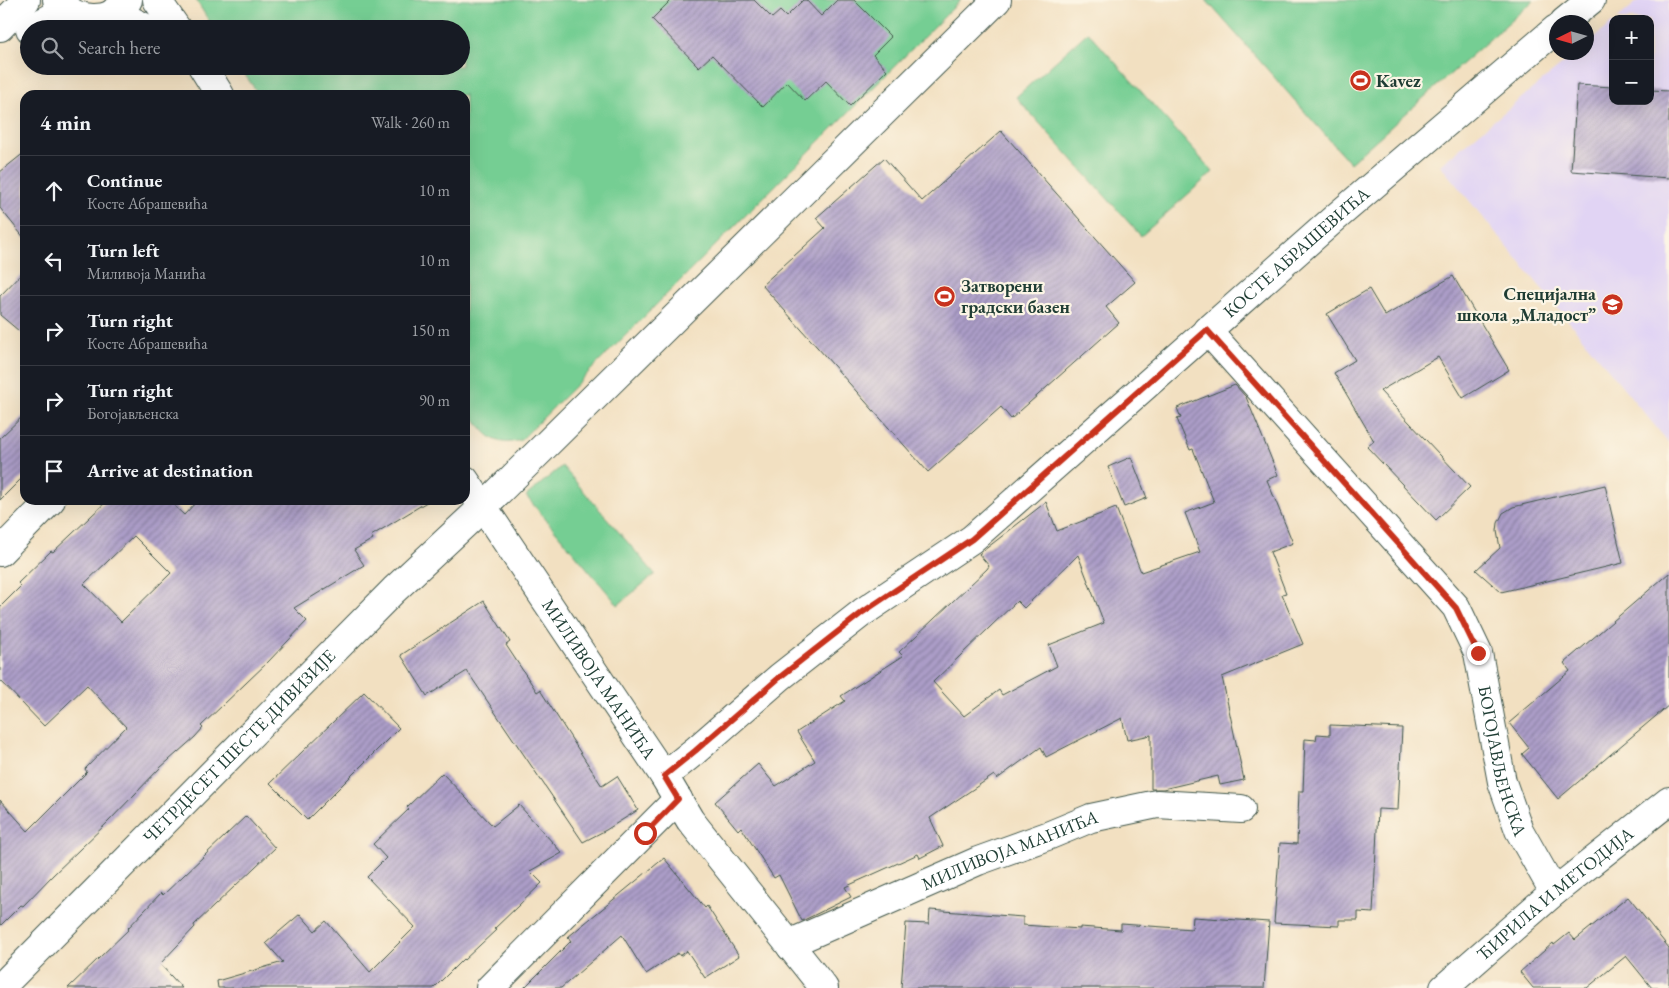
<!DOCTYPE html>
<html lang="en">
<head>
<meta charset="utf-8">
<style>
	body { margin:0; font-family:"EB Garamond",serif; background:#20242c; color:#f1f3f6 }
	.controls { position:absolute; right:15px; top:15px; display:grid; overflow:hidden; border-radius:10px; box-shadow:0 5px 20px #0002 }
	.controls button { width:45px; height:45px; display:grid; place-items:center; padding:0; border:0; border-bottom:1px solid #363941; background:#171b24; color:#f1f3f6; font:25px sans-serif }
	.compass { position:absolute; left:1549px; top:15px; width:45px; height:45px; border-radius:50%; background:#171b24; box-shadow:0 5px 20px #0002; rotate:265deg }
	.stop { position:absolute; width:15px; height:15px; margin:-11px; border:4px solid #c8321e; border-radius:50%; background:#fff }
	.stop.end { background:#c8321e; border-color:#fff; box-shadow:0 1px 5px #0008 }
	.list { margin:0; padding:0; list-style:none }
	h2 { display:flex; justify-content:space-between; align-items:center; height:65px; margin:0; padding:0 20px; font-size:21px }
	h2 small { font-size:16px; font-weight:400; color:#9ea1a6 }
	.list li { display:grid; grid-template-columns:32px 1fr auto; gap:15px; align-items:center; box-sizing:border-box; height:70px; padding:0 20px; border-top:1px solid #363941 }
	.list b { display:block; font-size:19px; white-space:nowrap }
	.list p { margin:0; font-size:16px; white-space:nowrap; color:#9ea1a6 }
	.list em { font-size:16px; font-style:normal; color:#9ea1a6 }
	.icon { flex:none; width:28px; height:28px; fill:none; stroke:currentColor; stroke-width:2; stroke-linecap:round; stroke-linejoin:round }
	.map { position:relative; flex:none; width:1669px; height:988px; overflow:hidden }
	.search { position:absolute; background:#171b24; box-shadow:0 5px 20px #0002; left:20px; top:20px; width:450px; height:55px; display:flex; align-items:center; gap:12px; box-sizing:border-box; padding:0 18px; border-radius:28px; color:#9ea1a6; font-size:19px }
	.panel { position:absolute; background:#171b24; box-shadow:0 5px 20px #0002; left:20px; top:90px; width:450px; height:415px; border-radius:15px }
	.map>svg:first-child { display:block }
	.built { fill:#e1d4f4 }
	.garden { fill:#75ce93; stroke:#4a8664 }
	.building { fill:url(#building-hatch); fill-rule:evenodd }
	.lines { fill:none; stroke-linecap:round; stroke-linejoin:round }
	.minor-casing { stroke:#3f5549; stroke-width:30 }
	.minor { stroke:#fff; stroke-width:28 }
	.route { stroke:#c8321e; stroke-width:6 }
	.labels { text-anchor:middle; stroke-width:4.5; stroke-linejoin:round; paint-order:stroke }
	.poi-label { font-size:18px; font-weight:bold; fill:#1f3d34; stroke:#fcf5e5; text-anchor:start }
	.street-label { font-size:18px; fill:#1f3d34; stroke:#fcf5e5 }
</style>
</head>
<body>
<div class="map">
<svg width="1669" height="988" viewBox="0 0 1669 988">
	<defs>
		<pattern id="building-hatch" width="6" height="6" patternUnits="userSpaceOnUse" patternTransform="scale(1.25)"><rect width="6" height="6" fill="#ac9dc8"/><path d="M-1 1l2-2M0 6l6-6M5 7l2-2" fill="none" stroke="#8b81a3"/></pattern>
	</defs>
	<rect width="100%" height="100%" fill="#fcf5e5"/>
	<filter id="ink" filterUnits="userSpaceOnUse"><feTurbulence type="fractalNoise" baseFrequency=".02" numOctaves="2"/><feDisplacementMap in="SourceGraphic" scale="10" xChannelSelector="R" yChannelSelector="G"/><feConvolveMatrix kernelMatrix="1 2 1 2 8 2 1 2 1" color-interpolation-filters="sRGB"/></filter>
	<filter id="wash" filterUnits="userSpaceOnUse"><feTurbulence type="fractalNoise" baseFrequency=".0096" numOctaves="4" result="noise"/><feDisplacementMap in="SourceGraphic" scale="20" xChannelSelector="R" yChannelSelector="G"/><feGaussianBlur stdDeviation="1.12" result="paint"/><feColorMatrix in="noise" values="0 0 0 0 0 0 0 0 0 0 0 0 0 0 0 0 0 1.4 0 .05"/><feComposite in="paint" operator="in"/></filter>
	<g filter="url(#wash)">
		<rect width="100%" height="100%" fill="#f2e0c1"/>
		<!-- built -->
		<polygon class="built" points="1639,0 1669,0 1669,443 1440,165 1576,53 1586,52 1587,44 1613,22 1613,101 1650,101 1650,19 1617,19"/>
		<!-- garden -->
		<g class="garden">
			<path d="M196,0h765l-440,440c-32,10 -41,-14 -56,-37v-308h-206l-20,-29h222v-37h-247z"/>
			<polygon points="1206,0 1534,0 1350,163"/>
			<polygon points="1088,32 1213,172 1141,236 1016,97"/>
			<polygon points="562,466 655,574 618,605 526,496"/>
		</g>
		<g id="blocks">
			<!-- building -->
			<g class="building">
				<polygon points="671,0 754,0 772,18 780,11 786,17 803,0 806,0 821,16 837,0 854,0 891,37 873,55 887,70 850,106 826,81 805,101 787,82 763,107 712,55 699,67 652,19"/>
				<polygon points="1577,85 1613,87 1613,101 1650,101 1650,90 1669,91 1669,178 1571,171"/>
				<polygon points="1001,131 1135,282 1106,307 1119,323 1011,419 1001,407 928,472 762,285 825,228 816,218 884,158 922,201"/>
				<polygon points="25,152 25,239 0,208 0,172"/>
				<polygon points="25,270 25,336 0,315 0,296"/>
				<polygon points="1453,276 1509,370 1463,398 1438,357 1380,391 1470,487 1436,520 1367,447 1374,441 1334,373 1355,360 1327,314 1369,289 1385,316"/>
				<path d="M1235,385l11,12 32,78 -11,5 26,63 -23,9 16,41 -4,1 21,50 -81,33 22,103 -24,5 -2,-9 -55,13h-12v-54l-24,5 -5,-22 -76,39 -5,-10 -44,32 -3,-4 -64,43 13,28 -23,12 -2,-4 -73,33 6,10 -49,24 -23,-46 -5,3 -33,-51 -3,3 -23,-28 43,-38 18,22 39,-25 -18,-29 48,-31 -4,-5 62,-40 -4,-4 88,-83 2,-3 -10,-12 67,-52 11,29 59,-23 25,64 59,-20 -15,-39 29,-11 -21,-53 -3,1 -13,-31 4,-1 -4,-10zM1078,555l26,68 -55,22 8,21 -55,29 -3,-5 -35,26 -31,-34 84,-81 7,7z"/>
				<polygon points="25,414 25,475 0,500 0,438"/>
				<polygon points="1131,457 1147,498 1124,507 1108,467"/>
				<polygon points="1605,485 1623,563 1501,592 1476,570 1500,548 1497,531 1498,523 1503,513 1513,507"/>
				<path d="M108,500h60l16,15 14,-15h232l-59,36 2,3 -19,11 10,15 -70,43 13,13 -39,41 -67,64 2,2 -8,9 -35,31 -52,54 -55,53 -30,31 -2,-1 -21,21v-126l28,31 59,-59 -2,-3 41,-42 -39,-42 -43,41 -44,-46v-73l21,-21 -3,-3 33,-32 2,1zM134,536l37,37 -50,49 -37,-38z"/>
				<polygon points="1669,573 1669,705 1558,799 1522,754 1529,748 1509,723 1570,671 1564,663"/>
				<polygon points="484,601 510,642 506,645 537,692 540,690 602,786 617,776 638,810 606,830 583,842 467,671 427,696 401,655"/>
				<polygon points="364,692 399,728 307,820 270,783"/>
				<polygon points="1330,725 1402,728 1398,810 1378,809 1373,913 1358,912 1358,920 1339,920 1339,926 1274,923 1280,843 1297,844 1299,791 1303,791 1305,739 1316,740 1317,734 1330,735"/>
				<polygon points="442,773 493,826 519,805 562,853 530,871 542,883 494,929 496,930 464,960 463,959 434,988 218,988 217,981 283,962 266,943 300,914 315,931 326,921 370,972 415,927 367,877 386,858 373,844 409,809 407,807"/>
				<polygon points="246,816 275,848 194,925 195,927 160,964 182,988 68,988 129,929 128,928 161,893 163,895"/>
				<polygon points="664,858 705,908 707,906 739,956 705,978 687,951 680,956 678,953 646,974 622,935 561,988 524,988 571,941 568,937"/>
				<polygon points="1628,897 1669,948 1669,988 1652,988 1626,956 1587,988 1533,988 1520,972 1553,943 1554,945 1569,933 1575,940"/>
				<polygon points="930,910 1023,917 1023,925 1080,929 1080,927 1121,930 1121,924 1192,929 1193,917 1269,922 1264,988 901,988 906,923 929,924"/>
			</g>
		</g>
	</g>
	<g filter="url(#ink)">
		<use href="#blocks" fill-opacity="0" stroke="#3f5549" stroke-width="1"/>
		<g class="lines">
			<defs>
				<g id="minor">
					<path d="M57,0c18,22 53,26 71,0"/>
					<polyline points="157,0 177,29"/>
					<polyline points="114,12 148,29"/>
					<polyline points="1564,22 1591,0"/>
					<polyline points="0,27 26,0"/>
					<polyline points="30,29 66,10"/>
					<polyline points="202,66 220,95"/>
					<path id="s1" d="M1207,330l249,277 22,46 24,129 17,48 35,62"/>
					<path id="s2" d="M465,480l199,296 26,44 134,168"/>
					<polyline points="0,552 51,500"/>
					<path id="s3" d="M664,776l31,-25 85,-74 83,-65 109,-73 363,-321 221,-189"/>
					<path id="s4" d="M791,947l9,-8 178,-78 72,-26 41,-17 66,-14 84,5"/>
					<path id="s5" d="M0,988l394,-398 89,-83 514,-507"/>
					<polyline points="490,988 678,799"/>
					<path id="s6" d="M1444,988l110,-96 115,-91"/>
				</g>
			</defs>
			<!-- minor casing -->
			<use href="#minor" class="minor-casing"/>
			<!-- minor -->
			<use href="#minor" class="minor"/>
		</g>
	</g>
	<g class="lines" filter="url(#ink)">
		<!-- route -->
		<polyline class="route" points="645,833 678,799 664,776 695,751 780,677 863,612 972,539 1207,330 1456,608 1478,653"/>
	</g>
	<!-- icons -->
	<defs>
		<symbol id="stadium-disc" viewBox="-11 -11 22 22"><circle r="9.5" fill="#c8321e" stroke="#fcf5e5"/><path d="M0-5a6.5 5 0 1 0 0 10a6.5 5 0 1 0 0-10ZM-3.5-1.8h7v3.6h-7Z" fill="#fff"/></symbol>
		<symbol id="school-disc" viewBox="-11 -11 22 22"><circle r="9.5" fill="#c8321e" stroke="#fcf5e5"/><path d="M0-5L7-2L0 1L-7-2ZM-4 1L0 2.5L4 1V4Q0 6-4 4Z" fill="#fff"/></symbol>
	</defs>
	<g fill-rule="evenodd">
		<use href="#stadium-disc" x="1348" y="68" width="25" height="25"/>
		<use href="#stadium-disc" x="932" y="284" width="25" height="25"/>
		<use href="#school-disc" x="1600" y="292" width="25" height="25"/>
	</g>
	<g class="labels">
		<!-- poi labels -->
		<g class="poi-label">
			<text x="1376" y="87">Kavez</text>
			<text x="961" y="292">Затворени<tspan x="961" dy="21">градски базен</tspan></text>
			<text x="1596" y="300" text-anchor="end">Специјална<tspan x="1596" dy="21">школа „Младост”</tspan></text>
		</g>
		<!-- street labels -->
		<g class="street-label">
			<text dy="6" stroke="none"><textPath href="#s3" startOffset="822">КОСТЕ АБРАШЕВИЋА</textPath></text>
			<text dy="6" stroke="none"><textPath href="#s2" startOffset="240">МИЛИВОЈА МАНИЋА</textPath></text>
			<text dy="6" stroke="none"><textPath href="#s5" startOffset="340">ЧЕТРДЕСЕТ ШЕСТЕ ДИВИЗИЈЕ</textPath></text>
			<text dy="6" stroke="none"><textPath href="#s1" startOffset="534">БОГОЈАВЉЕНСКА</textPath></text>
			<text dy="6" stroke="none"><textPath href="#s4" startOffset="240">МИЛИВОЈА МАНИЋА</textPath></text>
			<text dy="6" stroke="none"><textPath href="#s6" startOffset="146">ЋИРИЛА И МЕТОДИЈА</textPath></text>
		</g>
	</g>
</svg>
<div class="controls">
<button>+</button>
<button>−</button>
</div>
<svg class="compass" viewBox="-18 -18 36 36"><path d="M0-13l5 13h-10z" fill="#e53935"/><path d="M0 13l5-13h-10z" fill="#9ea1a6"/></svg>
<div class="stop" style="left:645px;top:833px"></div>
<div class="stop end" style="left:1478px;top:653px"></div>
<div class="search"><svg class="icon" aria-label="search" viewBox="0 0 24 24"><circle cx="10" cy="10" r="6"/><path d="M15 15l6 6"/></svg>Search here</div>
<section class="panel">
<h2>4 min<small>Walk · 260 m</small></h2>
<ul class="list">
<li><svg class="icon" aria-label="ahead" viewBox="0 0 24 24"><path d="M12 20V5M6 11l6-6 6 6"/></svg><div><b>Continue</b><p>Косте Абрашевића</p></div><em>10 m</em></li>
<li><svg class="icon" aria-label="left" viewBox="0 0 24 24"><path d="M17 20v-9H6M10 6l-5 5 5 5"/></svg><div><b>Turn left</b><p>Миливоја Манића</p></div><em>10 m</em></li>
<li><svg class="icon" aria-label="right" viewBox="0 0 24 24"><path d="M7 20v-9h11M14 6l5 5-5 5"/></svg><div><b>Turn right</b><p>Косте Абрашевића</p></div><em>150 m</em></li>
<li><svg class="icon" aria-label="right" viewBox="0 0 24 24"><path d="M7 20v-9h11M14 6l5 5-5 5"/></svg><div><b>Turn right</b><p>Богојављенска</p></div><em>90 m</em></li>
<li><svg class="icon" aria-label="arrive" viewBox="0 0 24 24"><path d="M6 21V4h12l-3 4 3 4H6"/></svg><div><b>Arrive at destination</b></div></li>
</ul>
</section>
</div>
</body>
</html>
